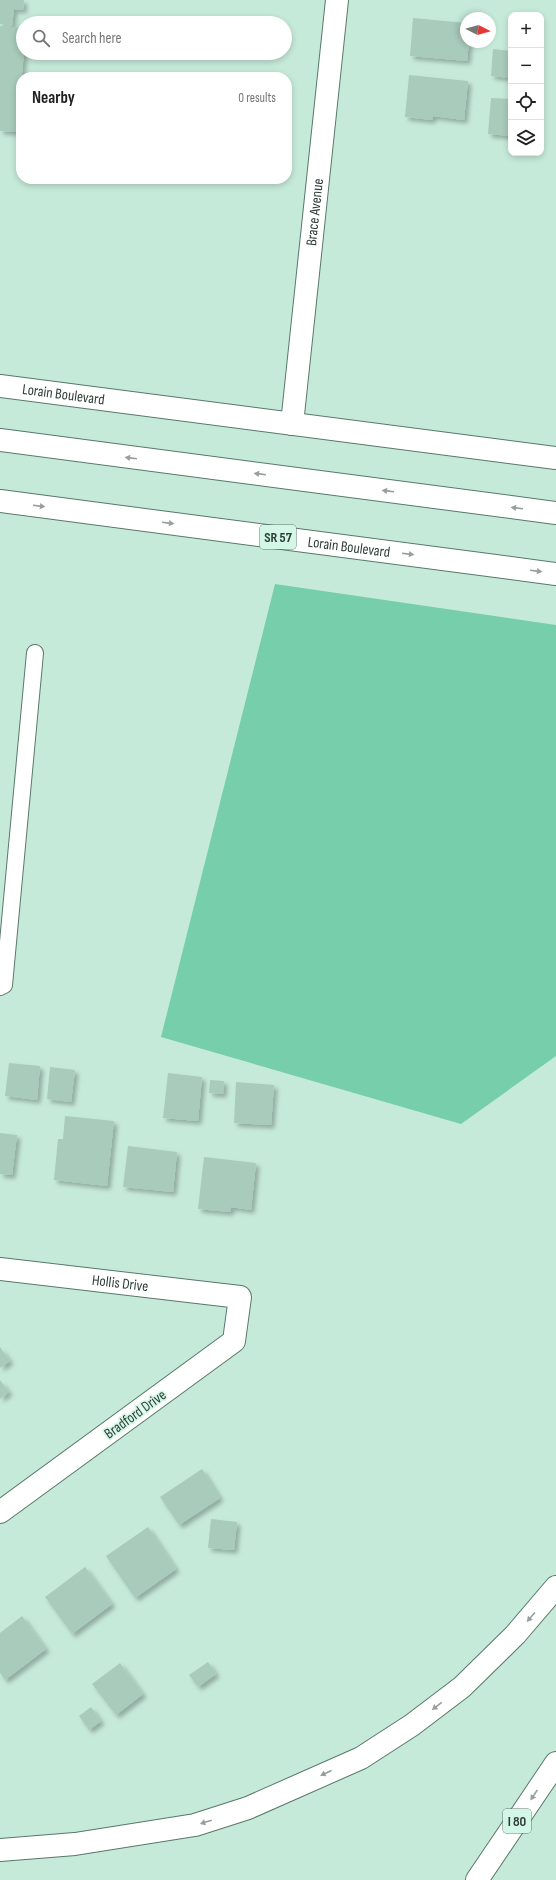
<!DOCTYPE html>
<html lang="en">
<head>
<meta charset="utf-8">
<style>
	body { margin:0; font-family:"Sofia Sans Condensed",sans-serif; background:#f6f6f6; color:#222 }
	.controls { position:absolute; right:12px; top:12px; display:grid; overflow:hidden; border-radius:8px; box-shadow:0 2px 6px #0003 }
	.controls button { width:36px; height:36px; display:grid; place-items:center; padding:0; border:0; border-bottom:1px solid #e0e0e0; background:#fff; color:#222; font:20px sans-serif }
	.compass { position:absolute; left:460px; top:12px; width:36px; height:36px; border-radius:50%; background:#fff; box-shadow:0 2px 6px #0003; rotate:96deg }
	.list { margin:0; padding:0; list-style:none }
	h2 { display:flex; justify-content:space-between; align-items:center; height:52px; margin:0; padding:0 16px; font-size:17px }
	h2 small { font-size:13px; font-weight:400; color:#767676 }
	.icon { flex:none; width:22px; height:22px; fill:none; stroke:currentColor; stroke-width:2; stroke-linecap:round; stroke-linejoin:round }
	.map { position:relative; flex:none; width:556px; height:1880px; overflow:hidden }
	.search { position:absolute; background:#fff; box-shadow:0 2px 6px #0003; left:16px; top:16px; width:276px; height:44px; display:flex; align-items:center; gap:10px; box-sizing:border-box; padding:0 14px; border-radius:22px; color:#767676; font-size:15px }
	.panel { position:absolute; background:#fff; box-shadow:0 2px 6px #0003; left:16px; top:72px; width:276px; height:112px; border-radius:16px }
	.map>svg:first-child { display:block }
	.green { fill:#76ceab }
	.building { fill:#a8cbbb; filter:url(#shadow) }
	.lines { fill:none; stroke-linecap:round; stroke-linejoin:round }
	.service-casing { stroke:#57786a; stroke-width:18 }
	.minor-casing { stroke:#57786a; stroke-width:24 }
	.trunk-casing { stroke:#57786a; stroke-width:24 }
	.motorway-casing { stroke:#57786a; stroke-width:24 }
	.service { stroke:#fff; stroke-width:16 }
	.minor { stroke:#fff; stroke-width:22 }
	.trunk { stroke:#fff; stroke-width:22 }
	.motorway { stroke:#fff; stroke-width:22 }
	.oneway { fill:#979e9b }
	.labels { text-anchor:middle; stroke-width:3.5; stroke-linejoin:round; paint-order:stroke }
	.shield { fill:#d3f7e7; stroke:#60756c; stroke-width:1 }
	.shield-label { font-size:14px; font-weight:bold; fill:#2f3d37 }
	.street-label { font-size:15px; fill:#2f3d37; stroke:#d3f7e7 }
</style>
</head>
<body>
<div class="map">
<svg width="556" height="1880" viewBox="0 0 556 1880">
	<defs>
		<filter id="shadow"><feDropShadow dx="3.5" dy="3.5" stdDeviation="2" flood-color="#0004"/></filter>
	</defs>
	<rect width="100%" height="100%" fill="#c6eada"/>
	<!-- green -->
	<polygon class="green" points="275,584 556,625 556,1056 461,1124 161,1037"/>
	<!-- building -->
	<g class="building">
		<polygon points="0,0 24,0 23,10 14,9 12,26 0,24"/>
		<polygon points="413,18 466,23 466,42 469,42 467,61 410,56"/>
		<polygon points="0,26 23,28 24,53 16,132 0,131"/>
		<polygon points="493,49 511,51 511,78 491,76"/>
		<polygon points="409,75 468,81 464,120 433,116 432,120 405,117"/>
		<polygon points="491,98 511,99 511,136 488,134"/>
		<polygon points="9,1063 40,1066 37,1100 5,1096"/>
		<polygon points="50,1067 75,1070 71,1102 47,1099"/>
		<polygon points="168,1073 202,1077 198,1121 163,1118"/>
		<polygon points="210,1080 224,1081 223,1094 209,1093"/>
		<polygon points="236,1082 274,1085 271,1125 234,1123"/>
		<polygon points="65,1116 114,1121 107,1186 54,1180 58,1139 63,1139"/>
		<polygon points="0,1133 17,1135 12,1175 0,1174"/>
		<polygon points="128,1146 177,1152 173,1192 123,1187"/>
		<polygon points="204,1157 256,1163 251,1210 231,1207 230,1212 198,1209"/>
		<polygon points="0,1347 10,1361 0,1368"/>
		<polygon points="0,1380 9,1392 0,1399"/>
		<polygon points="202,1469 220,1498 179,1525 160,1497"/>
		<polygon points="211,1519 237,1522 234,1550 208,1548"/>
		<polygon points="148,1527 176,1569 135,1598 106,1556"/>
		<polygon points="85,1567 112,1604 72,1634 45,1597"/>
		<polygon points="22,1616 46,1649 5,1680 0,1673 0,1633"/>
		<polygon points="208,1662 216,1674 198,1687 189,1675"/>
		<polygon points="120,1663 143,1694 116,1715 92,1684"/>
		<polygon points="91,1707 101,1721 89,1730 79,1716"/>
	</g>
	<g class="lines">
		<defs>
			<polyline id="service" points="0,987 4,985 35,653"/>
			<g id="minor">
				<path id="s1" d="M0,386l556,72"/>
				<path id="s2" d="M292,424l45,-424"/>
				<path id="s3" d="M0,1269l240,28 -6,44 -234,171"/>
			</g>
			<g id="trunk">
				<polyline points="0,440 556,513"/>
				<path id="s4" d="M0,501l556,73"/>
			</g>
			<g id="motorway">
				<polyline points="0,1850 75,1844 195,1825 248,1808 361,1758 412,1725 462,1687 515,1635 556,1587"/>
				<polyline points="477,1880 556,1763"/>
			</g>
		</defs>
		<!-- service casing -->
		<use href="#service" class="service-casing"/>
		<!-- minor casing -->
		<use href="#minor" class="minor-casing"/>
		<!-- trunk casing -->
		<use href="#trunk" class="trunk-casing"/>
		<!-- motorway casing -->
		<use href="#motorway" class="motorway-casing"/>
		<!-- service -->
		<use href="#service" class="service"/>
		<!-- minor -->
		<use href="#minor" class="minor"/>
		<!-- trunk -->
		<use href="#trunk" class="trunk"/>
		<!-- motorway -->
		<use href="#motorway" class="motorway"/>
	</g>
	<!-- one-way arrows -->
	<defs><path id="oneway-solid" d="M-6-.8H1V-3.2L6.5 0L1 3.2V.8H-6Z"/></defs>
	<g class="oneway">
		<use href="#oneway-solid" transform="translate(131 458) rotate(-173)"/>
		<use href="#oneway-solid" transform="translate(260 474) rotate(-173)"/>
		<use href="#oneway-solid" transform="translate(388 491) rotate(-173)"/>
		<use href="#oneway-solid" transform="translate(39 506) rotate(7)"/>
		<use href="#oneway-solid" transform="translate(517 508) rotate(-173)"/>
		<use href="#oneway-solid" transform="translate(168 523) rotate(7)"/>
		<use href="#oneway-solid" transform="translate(408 554) rotate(7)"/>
		<use href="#oneway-solid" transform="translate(536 571) rotate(7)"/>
		<use href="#oneway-solid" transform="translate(531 1617) rotate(131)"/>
		<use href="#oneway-solid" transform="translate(437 1706) rotate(142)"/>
		<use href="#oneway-solid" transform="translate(326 1773) rotate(156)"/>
		<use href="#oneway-solid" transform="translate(534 1795) rotate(124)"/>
		<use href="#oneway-solid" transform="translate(206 1822) rotate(163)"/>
	</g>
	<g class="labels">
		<!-- shield labels -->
		<g class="shield">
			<rect x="260" y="525" width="36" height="24" rx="3"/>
			<rect x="503" y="1809" width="28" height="24" rx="3"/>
		</g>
		<g class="shield-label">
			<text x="278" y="542">SR 57</text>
			<text x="517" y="1826">I 80</text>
		</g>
		<!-- street labels -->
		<g class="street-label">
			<text dy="5" stroke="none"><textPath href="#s2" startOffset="213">Brace Avenue</textPath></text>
			<text dy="5" stroke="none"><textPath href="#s1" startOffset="64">Lorain Boulevard</textPath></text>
			<text dy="5" stroke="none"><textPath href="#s4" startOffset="352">Lorain Boulevard</textPath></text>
			<text dy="5" stroke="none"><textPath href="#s3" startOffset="121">Hollis Drive</textPath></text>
			<text transform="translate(135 1414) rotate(-36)" y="5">Bradford Drive</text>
		</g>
	</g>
</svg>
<div class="controls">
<button>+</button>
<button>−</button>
<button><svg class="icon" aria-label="locate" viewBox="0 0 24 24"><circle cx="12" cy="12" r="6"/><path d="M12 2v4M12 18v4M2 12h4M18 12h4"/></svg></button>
<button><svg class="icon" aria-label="layers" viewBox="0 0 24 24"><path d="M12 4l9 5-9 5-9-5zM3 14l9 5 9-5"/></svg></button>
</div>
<svg class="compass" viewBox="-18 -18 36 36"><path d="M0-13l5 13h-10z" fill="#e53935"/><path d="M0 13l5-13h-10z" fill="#767676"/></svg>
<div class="search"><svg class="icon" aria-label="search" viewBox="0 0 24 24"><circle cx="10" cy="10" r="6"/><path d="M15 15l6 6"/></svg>Search here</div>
<section class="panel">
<h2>Nearby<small>0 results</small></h2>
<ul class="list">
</ul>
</section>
</div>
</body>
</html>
